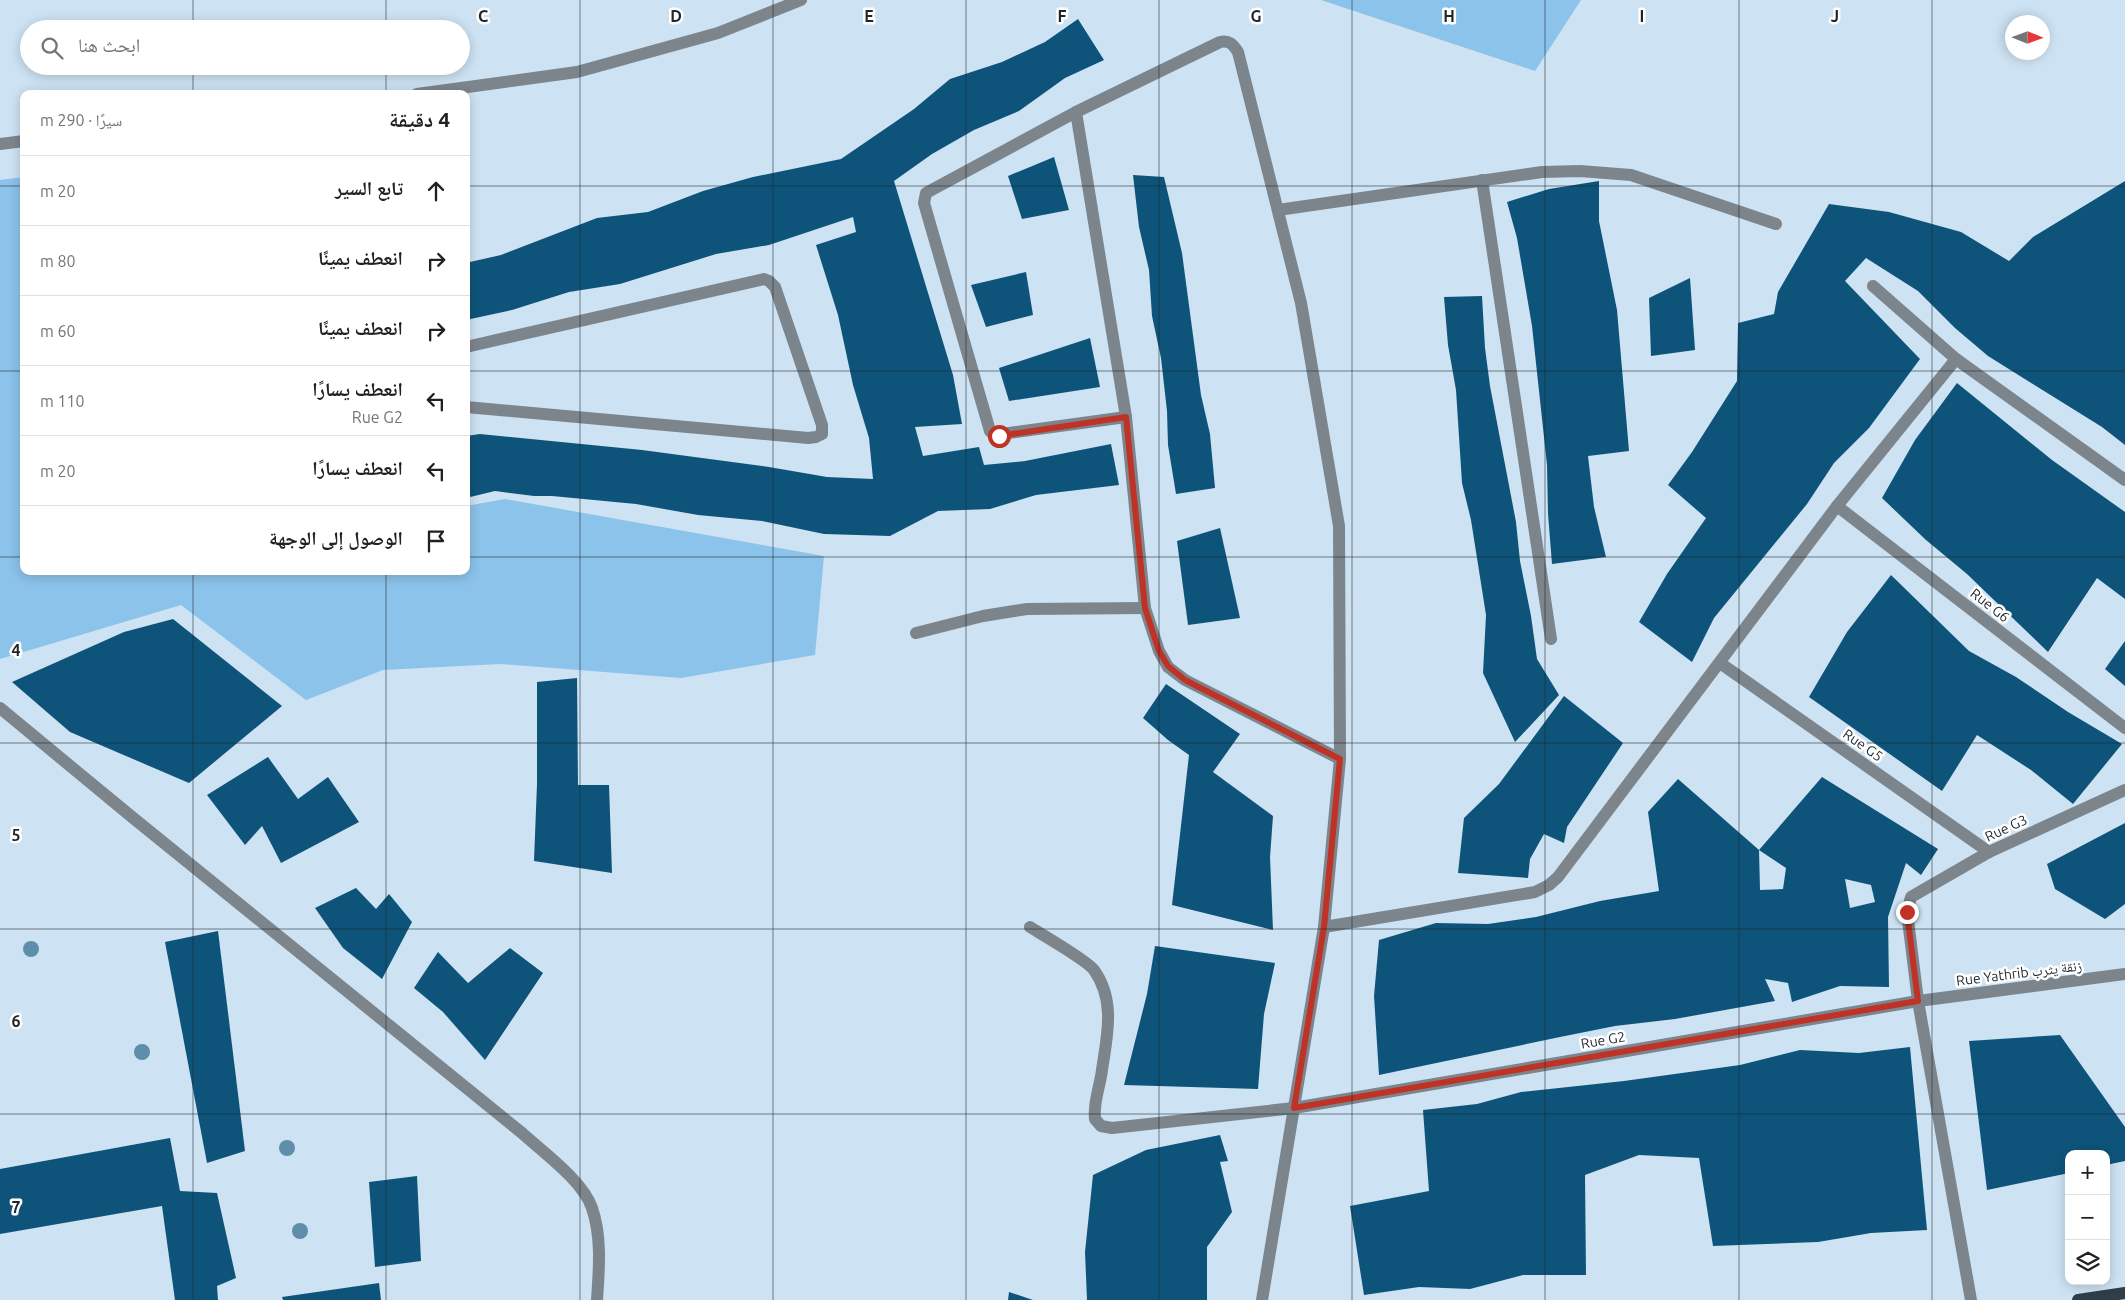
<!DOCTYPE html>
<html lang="ar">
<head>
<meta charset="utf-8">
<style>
	body { margin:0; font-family:Ubuntu,"Noto Naskh Arabic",sans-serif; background:#f2f2f2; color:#202124; direction:rtl }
	.controls { position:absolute; right:15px; bottom:15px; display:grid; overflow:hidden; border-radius:10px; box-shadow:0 2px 12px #0003 }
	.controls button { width:45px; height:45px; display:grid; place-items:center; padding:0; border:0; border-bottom:1px solid #e0e0e0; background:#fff; color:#202124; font:25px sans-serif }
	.compass { position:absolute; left:2005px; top:15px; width:45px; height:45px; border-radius:50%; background:#fff; box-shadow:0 2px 12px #0003; rotate:91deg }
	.stop { position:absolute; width:15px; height:15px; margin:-11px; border:4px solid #bf3226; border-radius:50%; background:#fff }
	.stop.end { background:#bf3226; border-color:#fff; box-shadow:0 1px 5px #0008 }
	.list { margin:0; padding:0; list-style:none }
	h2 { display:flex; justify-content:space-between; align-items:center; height:65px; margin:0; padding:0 20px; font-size:21px }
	h2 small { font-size:16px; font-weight:400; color:#757577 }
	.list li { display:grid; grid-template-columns:32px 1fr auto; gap:15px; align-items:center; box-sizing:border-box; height:70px; padding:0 20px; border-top:1px solid #e0e0e0 }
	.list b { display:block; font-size:19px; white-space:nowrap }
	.list p { margin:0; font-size:16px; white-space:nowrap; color:#757577 }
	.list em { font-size:16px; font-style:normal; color:#757577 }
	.icon { flex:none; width:28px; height:28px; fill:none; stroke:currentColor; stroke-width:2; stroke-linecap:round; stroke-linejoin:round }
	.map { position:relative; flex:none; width:2125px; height:1300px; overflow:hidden; direction:ltr }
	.search { position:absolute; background:#fff; box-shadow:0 2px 12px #0003; left:20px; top:20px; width:450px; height:55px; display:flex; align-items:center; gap:12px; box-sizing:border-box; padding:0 18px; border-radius:28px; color:#757577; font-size:19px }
	.panel { position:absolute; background:#fff; box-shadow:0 2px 12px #0003; left:20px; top:90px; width:450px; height:485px; border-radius:10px; direction:rtl }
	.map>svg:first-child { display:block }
	.green { fill:#8cc3ea }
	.building { fill:#0e547a; fill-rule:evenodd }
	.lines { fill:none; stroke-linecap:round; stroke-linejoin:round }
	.minor { stroke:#7d858c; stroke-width:12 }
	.major { stroke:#2f3e49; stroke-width:12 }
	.tree { fill:#5e8ea9 }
	.route { stroke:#bf3226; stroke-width:6 }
	.grid { fill:none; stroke:#1e262c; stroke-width:1; stroke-opacity:0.55 }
	.labels { text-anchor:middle; stroke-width:5; stroke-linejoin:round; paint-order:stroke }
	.street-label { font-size:14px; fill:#1e262c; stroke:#fff }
	.grid-label { font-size:16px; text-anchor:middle; font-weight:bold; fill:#1e262c; stroke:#fff; stroke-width:5; stroke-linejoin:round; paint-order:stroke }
</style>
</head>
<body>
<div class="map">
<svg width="2125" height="1300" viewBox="0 0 2125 1300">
	<rect width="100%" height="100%" fill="#cde2f2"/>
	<!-- green -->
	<g class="green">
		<polygon points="1321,0 1581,0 1535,71"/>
		<polygon points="24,177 24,571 466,571 466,506 505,499 824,556 815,655 681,678 500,664 383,670 306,700 181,605 0,659 0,180"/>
	</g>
	<!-- building -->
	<g class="building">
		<polygon points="1078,19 1104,60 1065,78 1019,111 974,130 932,154 894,181 953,375 962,424 915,427 923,456 979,447 984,465 1025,461 1111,444 1119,485 1036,495 990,509 938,511 890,536 824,534 762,521 698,515 636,504 552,496 534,496 495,491 466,498 466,436 480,434 642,450 769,467 827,477 873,479 869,438 853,385 838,315 816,245 856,232 853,217 769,245 716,254 620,284 569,292 512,310 466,320 466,251 470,262 501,255 597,218 648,212 703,191 753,177 841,159 914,109 950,79 1002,62 1045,42"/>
		<polygon points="1054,157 1069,210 1022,219 1008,176"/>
		<polygon points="1133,175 1164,177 1182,253 1201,395 1210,434 1215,488 1176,494 1168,445 1167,411 1161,358 1152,316 1149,270 1139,227"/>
		<polygon points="1599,181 1599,221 1617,310 1629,451 1588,456 1594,507 1606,557 1552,564 1548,514 1547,465 1532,326 1517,238 1507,202 1549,189"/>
		<polygon points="2125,181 2125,445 2102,427 1988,356 1955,328 1918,291 1866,258 1845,281 1920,359 1869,428 1834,463 1807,504 1714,618 1692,662 1639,622 1667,574 1706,518 1668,485 1692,452 1737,381 1738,323 1774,314 1778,292 1829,204 1889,212 1961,232 2009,261 2033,237"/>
		<polygon points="1026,272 1033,315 986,327 971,285"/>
		<polygon points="1690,278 1695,350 1651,356 1649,298"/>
		<polygon points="1482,296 1485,348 1490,386 1516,522 1520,561 1531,616 1537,659 1559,695 1515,742 1483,673 1486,615 1471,520 1462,483 1456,390 1448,345 1444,297"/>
		<polygon points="1090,338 1100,387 1009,401 999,368"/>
		<polygon points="1957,383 2052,460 2125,512 2125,599 2097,578 2048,652 1967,574 1926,540 1882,498 1915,440"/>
		<polygon points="1220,528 1240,618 1188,625 1177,541"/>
		<polygon points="1891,575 1969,651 2016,677 2068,712 2122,744 2073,804 2031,770 1977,735 1942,791 1809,697 1847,632"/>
		<polygon points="173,619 282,706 189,783 70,732 12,682 124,632"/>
		<polygon points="2125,641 2125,686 2105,669"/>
		<polygon points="577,678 578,785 609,785 612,873 534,861 537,784 537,682"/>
		<polygon points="1166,684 1240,734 1213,772 1273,816 1270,857 1273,930 1172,905 1189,755 1168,740 1143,718"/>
		<polygon points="1564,696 1623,743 1567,827 1564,843 1544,834 1530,859 1528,878 1458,873 1464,818 1499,784"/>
		<polygon points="268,757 298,799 328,777 359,822 281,863 262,826 245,845 207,795"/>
		<path d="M1822,777l116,72 -17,26 -15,-12 -18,54 1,70 -49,-1 -48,16 -4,-19 -23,-4 10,22 -100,18 -60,7 -55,11 -181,38 -5,-79 5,-56 57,-17 52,1 48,-7 64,-16 59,-10 -11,-79 30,-33 81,71 1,40 23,-1 3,-21 -27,-18zM1845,879l26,6 4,17 -25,6z"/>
		<polygon points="2125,823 2125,904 2105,919 2055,889 2047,864"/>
		<polygon points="356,888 376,909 389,894 412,922 382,979 343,948 315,908"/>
		<polygon points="218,931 245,1151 207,1163 165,942"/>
		<polygon points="1155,946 1275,963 1264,1014 1258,1089 1124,1085 1147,994"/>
		<polygon points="510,948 543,973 485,1060 443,1012 414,988 438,952 468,983"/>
		<polygon points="2060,1035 2125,1127 2125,1161 2106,1165 2106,1154 2069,1154 2069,1173 1987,1190 1969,1041"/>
		<polygon points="1910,1047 1927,1230 1871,1233 1818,1242 1713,1246 1699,1158 1639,1155 1585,1175 1586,1275 1523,1275 1470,1289 1419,1287 1364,1295 1350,1206 1429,1191 1423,1110 1477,1104 1521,1092 1624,1081 1740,1065 1800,1050 1859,1053"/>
		<polygon points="1220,1135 1228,1161 1220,1162 1232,1212 1207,1247 1207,1300 1087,1300 1085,1252 1093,1175 1146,1150"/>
		<polygon points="170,1138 180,1191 217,1193 236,1278 217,1286 218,1300 175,1300 162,1206 0,1234 0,1169"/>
		<polygon points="417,1176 421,1261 375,1267 369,1182"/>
		<polygon points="379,1283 381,1300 283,1300 282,1297"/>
		<polygon points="1009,1292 1033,1300 1008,1300"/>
	</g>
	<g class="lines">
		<!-- minor -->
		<g class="minor">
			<polyline points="417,94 577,72 718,33 801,0"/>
			<polyline points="1076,112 1126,417 1145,608 1159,651 1168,667 1185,680 1340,759"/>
			<polyline points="0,144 24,141"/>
			<polyline points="1482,180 1551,639"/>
			<polyline points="1278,210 1542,172 1580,171 1631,175 1776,224"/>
			<polyline points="1873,286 1956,359 2125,480"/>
			<polyline points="466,347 764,279 769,281 775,287 822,425 822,434 816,437 808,438 466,407"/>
			<path d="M1126,417l-132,18 -4,-4 -66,-228 2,-10 150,-81 144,-70c9,-2 13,2 18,10l63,251 38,223 1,233 -16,168 -62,373"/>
			<polyline points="1837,506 2125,728"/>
			<polyline points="916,633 983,616 1027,609 1145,608"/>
			<polyline points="1720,663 1989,852"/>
			<path d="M0,708l132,109 390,316c21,19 61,48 70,75 10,29 7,62 5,92"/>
			<path d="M1030,927c13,8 58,34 64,43 22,31 13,66 8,100 -2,17 -9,32 -7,49l6,7 11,2 182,-20 624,-107 207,-27"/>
			<polyline points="1324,927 1535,892 1549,885 1558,877 1837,506 1956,359"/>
			<polyline points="1971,1300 1918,1001 1907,912 1911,897 1989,852 2125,790"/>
		</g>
		<!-- major -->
		<polyline class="major" points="2078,1300 2125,1293"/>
	</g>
	<!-- trees -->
	<g class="tree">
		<circle cx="31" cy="949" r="8"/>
		<circle cx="142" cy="1052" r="8"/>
		<circle cx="287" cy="1148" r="8"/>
		<circle cx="300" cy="1231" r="8"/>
	</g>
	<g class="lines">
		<!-- route -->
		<polyline class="route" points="999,436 1126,417 1145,608 1159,651 1168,666 1185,680 1340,759 1324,927 1294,1108 1918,1001 1907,912"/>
	</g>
	<!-- grid -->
	<path class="grid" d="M193,0v29M386,0v29M580,0v1300M773,0v1300M966,0v1300M1159,0v1300M1352,0v1300M1545,0v1300M1739,0v1300M1932,0v1300M193,66v28M386,66v28M0,186h24M466,186h1659M0,371h24M466,371h1659M0,557h24M466,557h1659M193,571v729M386,571v729M0,743h2125M0,929h2125M0,1114h2125"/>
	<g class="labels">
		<!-- street labels -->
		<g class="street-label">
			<text transform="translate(1990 605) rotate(38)" y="5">Rue G6</text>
			<text transform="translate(1863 745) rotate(35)" y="5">Rue G5</text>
			<text transform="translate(2006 828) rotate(-25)" y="5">Rue G3</text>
			<text transform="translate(2019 973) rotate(-7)" y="5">Rue Yathrib زنقة يثرب</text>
			<text transform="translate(1603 1040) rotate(-10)" y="5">Rue G2</text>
		</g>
	</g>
	<g class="grid-label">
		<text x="483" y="22">C</text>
		<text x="676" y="22">D</text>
		<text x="869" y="22">E</text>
		<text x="1062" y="22">F</text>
		<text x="1256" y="22">G</text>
		<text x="1449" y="22">H</text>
		<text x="1642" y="22">I</text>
		<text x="1835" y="22">J</text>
		<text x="16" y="656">4</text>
		<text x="16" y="841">5</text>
		<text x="16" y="1027">6</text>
		<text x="16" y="1213">7</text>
	</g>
</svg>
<div class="controls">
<button>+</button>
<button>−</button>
<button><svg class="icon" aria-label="layers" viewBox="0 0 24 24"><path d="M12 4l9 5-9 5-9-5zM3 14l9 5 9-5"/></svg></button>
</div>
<svg class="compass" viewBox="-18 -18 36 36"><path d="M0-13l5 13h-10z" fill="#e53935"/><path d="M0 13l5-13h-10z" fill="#757577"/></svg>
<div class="stop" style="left:999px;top:436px"></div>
<div class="stop end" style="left:1907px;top:912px"></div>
<div class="search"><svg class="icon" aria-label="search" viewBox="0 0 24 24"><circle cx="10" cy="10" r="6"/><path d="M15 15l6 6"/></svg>ابحث هنا</div>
<section class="panel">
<h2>4 دقيقة<small>سيرًا · 290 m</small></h2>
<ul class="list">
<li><svg class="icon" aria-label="ahead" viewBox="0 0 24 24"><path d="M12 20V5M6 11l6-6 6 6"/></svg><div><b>تابع السير</b></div><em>20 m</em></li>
<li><svg class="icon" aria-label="right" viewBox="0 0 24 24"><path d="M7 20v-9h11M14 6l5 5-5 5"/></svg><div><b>انعطف يمينًا</b></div><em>80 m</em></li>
<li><svg class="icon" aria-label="right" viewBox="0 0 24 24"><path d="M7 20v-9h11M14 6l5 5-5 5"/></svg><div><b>انعطف يمينًا</b></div><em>60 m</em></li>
<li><svg class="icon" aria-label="left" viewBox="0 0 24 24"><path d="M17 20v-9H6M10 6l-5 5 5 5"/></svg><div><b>انعطف يسارًا</b><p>Rue G2</p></div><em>110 m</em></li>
<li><svg class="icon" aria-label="left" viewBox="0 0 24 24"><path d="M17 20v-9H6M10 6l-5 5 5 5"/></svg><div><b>انعطف يسارًا</b></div><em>20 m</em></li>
<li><svg class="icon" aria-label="arrive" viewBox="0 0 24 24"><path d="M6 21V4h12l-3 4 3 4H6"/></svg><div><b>الوصول إلى الوجهة</b></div></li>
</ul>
</section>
</div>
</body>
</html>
